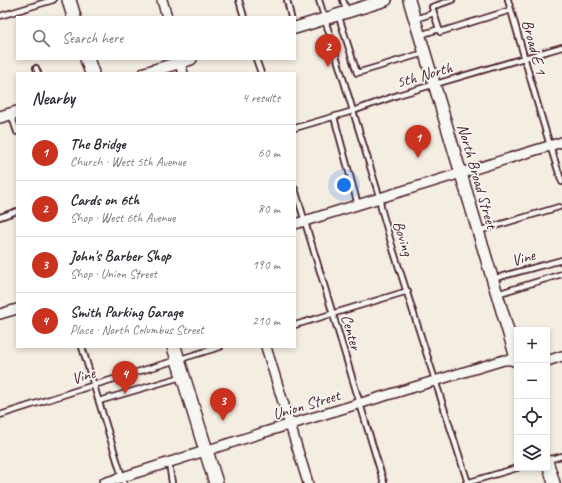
<!DOCTYPE html>
<html lang="en">
<head>
<meta charset="utf-8">
<style>
	body { margin:0; font-family:Caveat,sans-serif; background:#f7f7f7; color:#2b2b33 }
	.controls { position:absolute; right:12px; bottom:12px; display:grid; overflow:hidden; border-radius:0px; box-shadow:0 2px 6px #0003 }
	.controls button { width:36px; height:36px; display:grid; place-items:center; padding:0; border:0; border-bottom:1px solid #e1e1e2; background:#fff; color:#2b2b33; font:20px sans-serif }
	.you { position:absolute; left:344px; top:185px; width:14px; height:14px; margin:-10px; border:3px solid #fff; border-radius:50%; background:#1a73e8; box-shadow:0 0 0 6px #1a73e833 }
	.badge { display:grid; place-items:center; width:26px; height:26px; border-radius:50%; background:#c8321e; color:#fff; font-size:13px; font-weight:700 }
	.pin { position:absolute; translate:-50% -33px; filter:drop-shadow(0 1px 2px #0008) }
	.pin::after { content:''; position:absolute; top:21px; width:14px; height:12px; background:inherit; clip-path:polygon(0 0,100% 0,50% 100%) }
	.list { margin:0; padding:0; list-style:none }
	h2 { display:flex; justify-content:space-between; align-items:center; height:52px; margin:0; padding:0 16px; font-size:17px }
	h2 small { font-size:13px; font-weight:400; color:#7c7c81 }
	.list li { display:grid; grid-template-columns:26px 1fr auto; gap:12px; align-items:center; box-sizing:border-box; height:56px; padding:0 16px; border-top:1px solid #e1e1e2 }
	.list b { display:block; font-size:15px; white-space:nowrap }
	.list p { margin:0; font-size:13px; white-space:nowrap; color:#7c7c81 }
	.list em { font-size:13px; font-style:normal; color:#7c7c81 }
	.icon { flex:none; width:22px; height:22px; fill:none; stroke:currentColor; stroke-width:2; stroke-linecap:round; stroke-linejoin:round }
	.map { position:relative; flex:none; width:562px; height:483px; overflow:hidden }
	.search { position:absolute; background:#fff; box-shadow:0 2px 6px #0003; left:16px; top:16px; width:280px; height:44px; display:flex; align-items:center; gap:10px; box-sizing:border-box; padding:0 14px; border-radius:0px; color:#7c7c81; font-size:15px }
	.panel { position:absolute; background:#fff; box-shadow:0 2px 6px #0003; left:16px; top:72px; width:280px; height:276px; border-radius:0px }
	.map>svg:first-child { display:block }
	.lines { fill:none; stroke-linecap:round; stroke-linejoin:round }
	.service-casing { stroke:#4a1f2b; stroke-width:8 }
	.minor-casing { stroke:#4a1f2b; stroke-width:12 }
	.tertiary-casing { stroke:#4a1f2b; stroke-width:14 }
	.secondary-casing { stroke:#4a1f2b; stroke-width:16 }
	.service { stroke:#f6f6f2; stroke-width:4.5 }
	.minor { stroke:#f6f6f2; stroke-width:9 }
	.tertiary { stroke:#f6f6f2; stroke-width:11 }
	.secondary { stroke:#f6f6f2; stroke-width:13 }
	.labels { text-anchor:middle; stroke-width:3.5; stroke-linejoin:round; paint-order:stroke }
	.street-label { font-size:16px; fill:#4a1f2b; stroke:#f6f6f2 }
</style>
</head>
<body>
<div class="map">
<svg width="562" height="483" viewBox="0 0 562 483">
	<rect width="100%" height="100%" fill="#f4ede1"/>
	<filter id="ink" filterUnits="userSpaceOnUse"><feTurbulence type="fractalNoise" baseFrequency=".025" numOctaves="2"/><feDisplacementMap in="SourceGraphic" scale="8" xChannelSelector="R" yChannelSelector="G"/><feConvolveMatrix kernelMatrix="1 2 1 2 8 2 1 2 1" color-interpolation-filters="sRGB"/></filter>
	<g filter="url(#ink)">
		<g class="lines">
			<defs>
				<g id="service">
					<polyline points="239,0 244,17"/>
					<polyline points="287,0 291,17"/>
					<polyline points="319,0 380,199 381,208 393,249 468,483"/>
					<polyline points="343,0 347,12"/>
					<polyline points="452,0 432,7 440,32 511,10"/>
					<path d="M508,0c18,61 33,122 54,182"/>
					<polyline points="338,14 357,73 424,53"/>
					<polyline points="0,16 53,0"/>
					<polyline points="415,19 434,13"/>
					<polyline points="420,35 439,29"/>
					<polyline points="256,59 261,73"/>
					<polyline points="36,68 38,73"/>
					<polyline points="11,114 17,132"/>
					<polyline points="334,117 358,205"/>
					<polyline points="295,128 353,111 398,95 562,47"/>
					<polyline points="295,189 384,483"/>
					<polyline points="0,217 17,211"/>
					<polyline points="478,231 559,207"/>
					<polyline points="492,279 562,260"/>
					<polyline points="497,294 562,274"/>
					<polyline points="295,325 408,291"/>
					<polyline points="82,347 124,483"/>
					<polyline points="99,401 181,377"/>
					<polyline points="0,415 94,385 220,347"/>
					<polyline points="547,460 562,456"/>
					<polyline points="169,463 172,483"/>
					<polyline points="466,483 517,468"/>
				</g>
				<g id="minor">
					<polyline points="162,0 167,17"/>
					<polyline points="178,59 183,73"/>
					<polyline points="295,224 562,142"/>
					<polyline points="0,314 17,309"/>
					<polyline points="266,347 308,483"/>
					<polyline points="547,361 562,356"/>
					<polyline points="104,483 265,432 504,360 511,360 517,362"/>
				</g>
				<g id="tertiary">
					<polyline points="409,0 517,361"/>
					<polyline points="295,28 386,0"/>
					<polyline points="145,73 191,59"/>
					<polyline points="0,117 17,112"/>
					<polyline points="547,461 554,483"/>
				</g>
				<g id="secondary">
					<polyline points="69,0 74,17"/>
					<polyline points="87,59 92,73"/>
					<polyline points="174,347 216,483"/>
				</g>
			</defs>
			<!-- service casing -->
			<use href="#service" class="service-casing"/>
			<!-- minor casing -->
			<use href="#minor" class="minor-casing"/>
			<!-- tertiary casing -->
			<use href="#tertiary" class="tertiary-casing"/>
			<!-- secondary casing -->
			<use href="#secondary" class="secondary-casing"/>
			<!-- service -->
			<use href="#service" class="service"/>
			<!-- minor -->
			<use href="#minor" class="minor"/>
			<!-- tertiary -->
			<use href="#tertiary" class="tertiary"/>
			<!-- secondary -->
			<use href="#secondary" class="secondary"/>
		</g>
	</g>
	<g class="labels">
		<!-- street labels -->
		<g class="street-label">
			<text transform="translate(535 47) rotate(75)" y="6">Broad E 1</text>
			<text transform="translate(424 74) rotate(-16)" y="6">5th North</text>
			<text transform="translate(478 176) rotate(74)" y="6">North Broad Street</text>
			<text transform="translate(404 238) rotate(73)" y="6">Boving</text>
			<text transform="translate(523 257) rotate(-16)" y="6">Vine</text>
			<text transform="translate(352 332) rotate(73)" y="6">Center</text>
			<text transform="translate(83 375) rotate(-17)" y="6">Vine</text>
			<text transform="translate(306 404) rotate(-17)" y="6">Union Street</text>
		</g>
	</g>
</svg>
<div class="controls">
<button>+</button>
<button>−</button>
<button><svg class="icon" aria-label="locate" viewBox="0 0 24 24"><circle cx="12" cy="12" r="6"/><path d="M12 2v4M12 18v4M2 12h4M18 12h4"/></svg></button>
<button><svg class="icon" aria-label="layers" viewBox="0 0 24 24"><path d="M12 4l9 5-9 5-9-5zM3 14l9 5 9-5"/></svg></button>
</div>
<div class="you"></div>
<div class="pin badge" style="left:418px;top:158px">1</div>
<div class="pin badge" style="left:328px;top:67px">2</div>
<div class="pin badge" style="left:223px;top:421px">3</div>
<div class="pin badge" style="left:125px;top:394px">4</div>
<div class="search"><svg class="icon" aria-label="search" viewBox="0 0 24 24"><circle cx="10" cy="10" r="6"/><path d="M15 15l6 6"/></svg>Search here</div>
<section class="panel">
<h2>Nearby<small>4 results</small></h2>
<ul class="list">
<li><span class="badge">1</span><div><b>The Bridge</b><p>Church · West 5th Avenue</p></div><em>60 m</em></li>
<li><span class="badge">2</span><div><b>Cards on 6th</b><p>Shop · West 6th Avenue</p></div><em>80 m</em></li>
<li><span class="badge">3</span><div><b>John's Barber Shop</b><p>Shop · Union Street</p></div><em>190 m</em></li>
<li><span class="badge">4</span><div><b>Smith Parking Garage</b><p>Place · North Columbus Street</p></div><em>210 m</em></li>
</ul>
</section>
</div>
</body>
</html>
